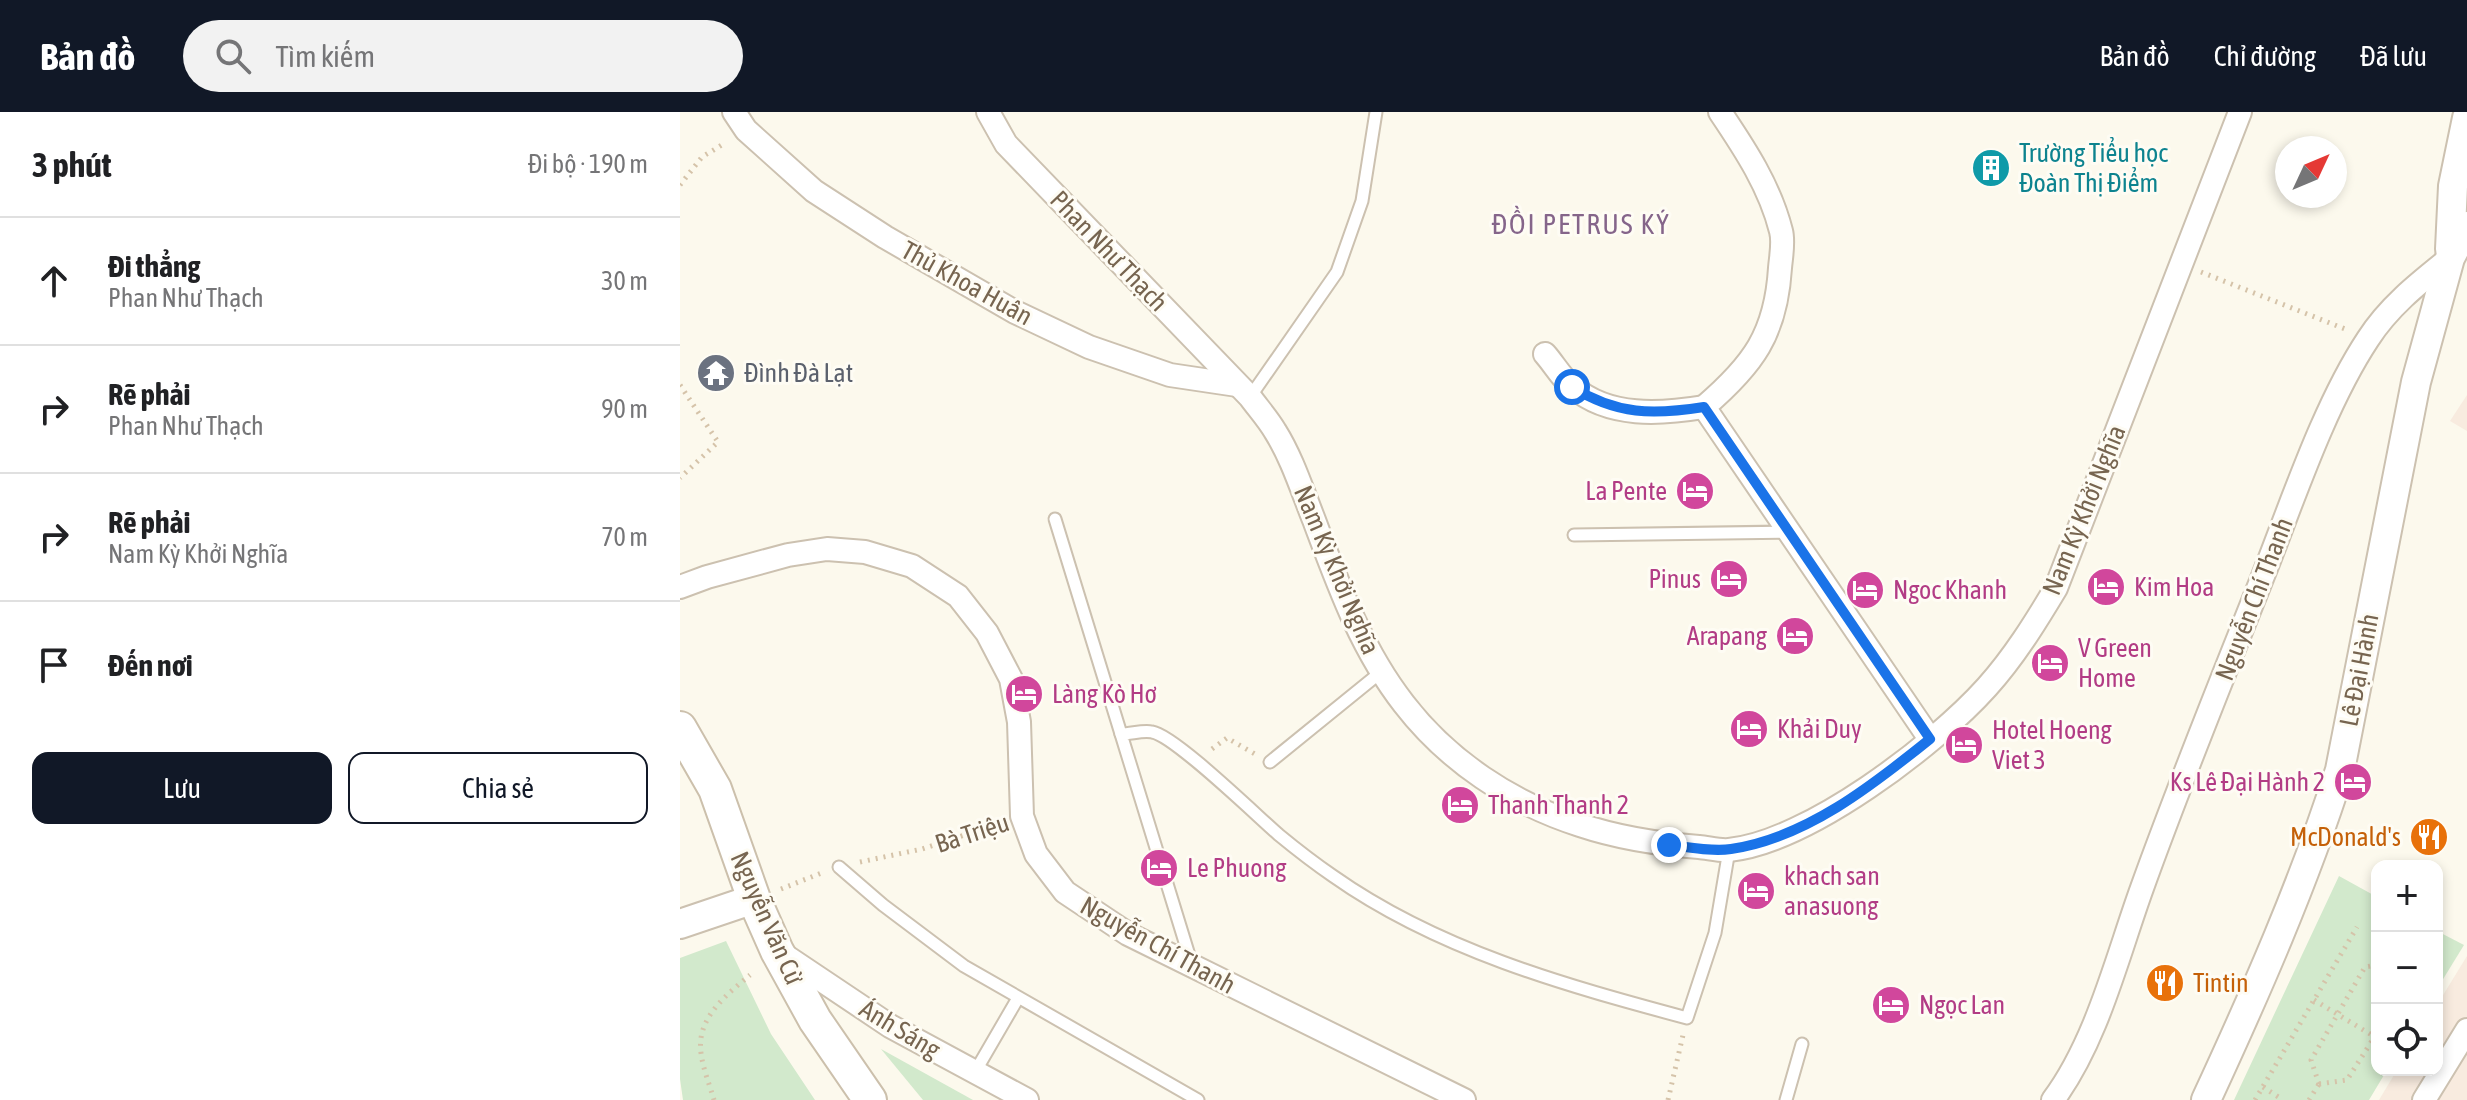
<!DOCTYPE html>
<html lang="vi">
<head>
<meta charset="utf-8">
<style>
	body { margin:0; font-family:"Asap Condensed",sans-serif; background:#f2f2f2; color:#202124 }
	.controls { position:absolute; right:24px; bottom:24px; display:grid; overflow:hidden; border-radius:16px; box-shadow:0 4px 12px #0003 }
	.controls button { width:72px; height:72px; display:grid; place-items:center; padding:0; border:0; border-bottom:2px solid #e0e0e0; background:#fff; color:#202124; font:40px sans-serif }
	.compass { position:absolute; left:1595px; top:24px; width:72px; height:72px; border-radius:50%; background:#fff; box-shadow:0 4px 12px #0003; rotate:46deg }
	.stop { position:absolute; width:24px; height:24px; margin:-18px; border:6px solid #1a73e8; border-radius:50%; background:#fff }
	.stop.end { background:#1a73e8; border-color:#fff; box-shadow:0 2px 8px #0008 }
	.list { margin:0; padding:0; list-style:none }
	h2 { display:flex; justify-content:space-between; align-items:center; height:104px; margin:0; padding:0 32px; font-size:34px }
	h2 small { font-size:26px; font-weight:400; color:#757577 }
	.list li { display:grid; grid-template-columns:52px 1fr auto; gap:24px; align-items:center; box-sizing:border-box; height:128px; padding:0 32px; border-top:2px solid #e0e0e0 }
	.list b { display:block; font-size:30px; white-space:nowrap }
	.list p { margin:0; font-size:26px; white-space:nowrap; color:#757577 }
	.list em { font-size:26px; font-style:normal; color:#757577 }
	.actions { display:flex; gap:16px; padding:24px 32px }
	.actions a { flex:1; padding:18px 0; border:2px solid #111827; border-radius:16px; text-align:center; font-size:28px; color:#111827 }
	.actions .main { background:#111827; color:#fff }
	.icon { flex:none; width:44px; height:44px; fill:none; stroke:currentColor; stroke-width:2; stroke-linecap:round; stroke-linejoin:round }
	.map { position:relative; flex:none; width:1787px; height:988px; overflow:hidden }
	header { display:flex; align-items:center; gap:48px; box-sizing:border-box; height:112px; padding:0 40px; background:#111827; color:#fff }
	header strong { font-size:38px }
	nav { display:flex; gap:44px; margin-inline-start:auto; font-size:28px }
	.search { width:560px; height:72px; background:#f2f2f2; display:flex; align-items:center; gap:20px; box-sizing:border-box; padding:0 28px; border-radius:44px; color:#757577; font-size:30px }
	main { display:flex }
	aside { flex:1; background:#fff }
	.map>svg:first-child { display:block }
	.commercial { fill:#f8ebdf }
	.green { fill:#d2e9cc }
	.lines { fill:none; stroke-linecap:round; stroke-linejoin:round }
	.service-casing { stroke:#ccc1b0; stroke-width:15 }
	.minor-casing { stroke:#ccc1b0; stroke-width:26 }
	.tertiary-casing { stroke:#ccc1b0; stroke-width:32 }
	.secondary-casing { stroke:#ccc0ac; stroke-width:36 }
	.path { stroke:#d5c3a9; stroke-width:5; stroke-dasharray:2 6; stroke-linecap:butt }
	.service { stroke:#fff; stroke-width:11 }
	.minor { stroke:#fff; stroke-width:22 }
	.tertiary { stroke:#fff; stroke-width:28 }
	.secondary { stroke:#fff; stroke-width:32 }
	.route { stroke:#1a73e8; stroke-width:10 }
	.labels { text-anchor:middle; stroke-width:6; stroke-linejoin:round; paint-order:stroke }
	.culture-label { font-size:26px; fill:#0d838f; stroke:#fefcf4; text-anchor:start }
	.street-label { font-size:26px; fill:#776550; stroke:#fefcf4 }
	.worship-label { font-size:26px; fill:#5b616d; stroke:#fefcf4; text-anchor:start }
	.hotel-label { font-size:26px; fill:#b23c85; stroke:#fefcf4; text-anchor:start }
	.food-label { font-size:26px; fill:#c56008; stroke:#fefcf4; text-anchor:end }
	.neighbourhood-label { font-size:28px; letter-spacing:2px; fill:#85658a; stroke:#fefcf4 }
</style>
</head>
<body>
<header>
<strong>Bản đồ</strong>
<div class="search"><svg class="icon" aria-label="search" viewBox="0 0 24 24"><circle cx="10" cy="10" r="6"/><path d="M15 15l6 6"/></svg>Tìm kiếm</div>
<nav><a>Bản đồ</a><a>Chỉ đường</a><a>Đã lưu</a></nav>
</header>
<main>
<aside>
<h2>3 phút<small>Đi bộ · 190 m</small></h2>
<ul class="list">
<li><svg class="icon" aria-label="ahead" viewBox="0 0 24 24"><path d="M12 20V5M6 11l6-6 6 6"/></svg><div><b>Đi thẳng</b><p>Phan Như Thạch</p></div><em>30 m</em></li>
<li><svg class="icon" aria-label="right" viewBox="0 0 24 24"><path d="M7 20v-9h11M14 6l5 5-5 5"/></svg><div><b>Rẽ phải</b><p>Phan Như Thạch</p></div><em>90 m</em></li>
<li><svg class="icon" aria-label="right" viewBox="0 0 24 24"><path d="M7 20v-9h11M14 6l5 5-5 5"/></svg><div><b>Rẽ phải</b><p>Nam Kỳ Khởi Nghĩa</p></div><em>70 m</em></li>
<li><svg class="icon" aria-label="arrive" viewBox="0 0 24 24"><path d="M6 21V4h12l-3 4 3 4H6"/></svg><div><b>Đến nơi</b></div></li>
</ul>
<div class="actions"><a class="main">Lưu</a><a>Chia sẻ</a></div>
</aside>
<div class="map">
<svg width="1787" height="988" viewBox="0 0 1787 988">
	<rect width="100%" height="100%" fill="#fcf9ed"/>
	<!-- commercial -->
	<g class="commercial">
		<polygon points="1787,283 1787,319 1770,309"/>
		<polygon points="1787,844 1787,988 1699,988 1717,958 1757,958 1757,893"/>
	</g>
	<!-- green -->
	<g class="green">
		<polygon points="1659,764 1697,785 1697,958 1707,958 1689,988 1554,988"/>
		<polygon points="1757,819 1784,833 1757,877"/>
		<polygon points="46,829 91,922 135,988 3,988 0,967 0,846"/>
		<polygon points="201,937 293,988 243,988"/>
	</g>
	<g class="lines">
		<defs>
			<g id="service">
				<polyline points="570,285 657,160 682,89 696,0"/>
				<polyline points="375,407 441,622"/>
				<polyline points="894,423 1109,420"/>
				<polyline points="590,650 701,560"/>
				<polyline points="159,755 203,793 284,854 518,988"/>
				<path d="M512,853l-71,-231c10,0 22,-4 31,-2 22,3 105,84 127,103 17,14 35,28 54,41 105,74 231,109 354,142l28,-85 14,-83"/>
				<polyline points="295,960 338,886"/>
				<polyline points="1106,988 1122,932"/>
			</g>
			<g id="minor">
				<polyline points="54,0 66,18 134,79 205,125 335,200 409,235 490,263 557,273"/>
				<path d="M308,0l18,32 244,253c8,11 18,22 25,34 17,27 27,59 39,89 24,64 47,129 90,184 44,57 107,99 176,121 39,13 78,19 119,22 10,1 21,4 30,3 79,-8 206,-105 258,-163 27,-30 48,-64 69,-99l184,-476"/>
				<path d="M1040,0c25,37 50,75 61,119 3,11 0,25 -1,37 -4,66 -27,97 -76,139l226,332"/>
				<path d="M865,242c9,10 17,25 28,33 36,31 88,27 131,20"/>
				<polyline points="0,475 27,465 108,443 147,437 185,440 232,454 278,484 307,521 331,567 339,610 342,704 356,742 385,780 448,822 784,988"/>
				<polyline points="101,841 210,914 347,988"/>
				<path d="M1373,988c44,-59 64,-143 89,-212 38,-106 81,-211 123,-317 29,-74 60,-167 103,-232 21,-33 52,-57 82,-81"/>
				<polyline points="1744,988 1787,918"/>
			</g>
			<g id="tertiary">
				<polyline points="1770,137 1773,74 1787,6"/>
				<polyline points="0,812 74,787"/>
				<path d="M1526,988c50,-108 98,-217 134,-330l76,-388 34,-124 17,-32"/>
			</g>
			<polyline id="secondary" points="0,616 35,677 74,787 97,839 135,908 190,988"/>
		</defs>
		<!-- service casing -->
		<use href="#service" class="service-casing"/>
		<!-- minor casing -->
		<use href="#minor" class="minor-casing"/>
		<!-- tertiary casing -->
		<use href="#tertiary" class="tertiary-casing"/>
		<!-- secondary casing -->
		<use href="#secondary" class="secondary-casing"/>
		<!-- path -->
		<g class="path">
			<polyline points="0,73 22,45 45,31"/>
			<polyline points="1521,160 1665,217"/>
			<polyline points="0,273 38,330 0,366"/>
			<polyline points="532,637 547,626 575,642"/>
			<polyline points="180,750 242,737 321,711"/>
			<polyline points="101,777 144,760"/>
			<polyline points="1634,888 1695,925"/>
			<polyline points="1639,972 1631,948 1685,855 1697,853"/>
			<polyline points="1639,972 1667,968 1697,921"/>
			<polyline points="1583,975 1603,988"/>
			<path d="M34,988c-5,-18 -16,-42 -13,-62 4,-27 30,-47 49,-63"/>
			<polyline points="988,988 1003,923"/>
			<polyline points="1575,988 1677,815"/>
			<polyline points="1629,988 1639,972"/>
		</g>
		<!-- service -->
		<use href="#service" class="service"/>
		<!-- minor -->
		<use href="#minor" class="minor"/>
		<!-- tertiary -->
		<use href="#tertiary" class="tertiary"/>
		<!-- secondary -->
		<use href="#secondary" class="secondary"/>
	</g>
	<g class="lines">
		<!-- route -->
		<path class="route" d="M892,275c45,28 81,28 132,20l226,332c-57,46 -124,99 -199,110 -19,3 -43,-2 -62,-4"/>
	</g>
	<!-- icons -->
	<defs>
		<symbol id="building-disc" viewBox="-11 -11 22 22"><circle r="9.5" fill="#0f9aa8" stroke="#fefcf4"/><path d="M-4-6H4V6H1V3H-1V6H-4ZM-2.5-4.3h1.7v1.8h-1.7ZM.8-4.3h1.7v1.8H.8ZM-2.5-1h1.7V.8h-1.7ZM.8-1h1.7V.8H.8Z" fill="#fff"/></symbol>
		<symbol id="temple-disc" viewBox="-11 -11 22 22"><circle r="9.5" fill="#6b7280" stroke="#fefcf4"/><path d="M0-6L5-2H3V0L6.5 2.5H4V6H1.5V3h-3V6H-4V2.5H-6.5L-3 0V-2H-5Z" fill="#fff"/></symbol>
		<symbol id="hotel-disc" viewBox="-11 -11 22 22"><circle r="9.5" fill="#d1479c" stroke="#fefcf4"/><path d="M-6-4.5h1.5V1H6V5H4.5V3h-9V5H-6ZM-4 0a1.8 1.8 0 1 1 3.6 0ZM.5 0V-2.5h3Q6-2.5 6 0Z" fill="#fff"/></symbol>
		<symbol id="restaurant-disc" viewBox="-11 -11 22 22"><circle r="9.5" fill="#e8710a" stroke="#fefcf4"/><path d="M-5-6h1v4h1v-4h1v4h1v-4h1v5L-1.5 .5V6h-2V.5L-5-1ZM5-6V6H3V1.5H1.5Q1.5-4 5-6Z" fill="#fff"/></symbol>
	</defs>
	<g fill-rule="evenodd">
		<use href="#building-disc" x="1289" y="34" width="44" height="44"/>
		<use href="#temple-disc" x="14" y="239" width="44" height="44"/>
		<use href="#hotel-disc" x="993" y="357" width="44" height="44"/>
		<use href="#hotel-disc" x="1027" y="445" width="44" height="44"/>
		<use href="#hotel-disc" x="1404" y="453" width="44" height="44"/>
		<use href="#hotel-disc" x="1163" y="456" width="44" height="44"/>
		<use href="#hotel-disc" x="1093" y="502" width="44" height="44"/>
		<use href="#hotel-disc" x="1348" y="529" width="44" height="44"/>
		<use href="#hotel-disc" x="322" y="560" width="44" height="44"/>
		<use href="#hotel-disc" x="1047" y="595" width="44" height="44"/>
		<use href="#hotel-disc" x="1262" y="611" width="44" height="44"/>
		<use href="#hotel-disc" x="1651" y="648" width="44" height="44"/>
		<use href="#hotel-disc" x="758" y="671" width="44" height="44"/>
		<use href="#restaurant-disc" x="1727" y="703" width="44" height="44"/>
		<use href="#hotel-disc" x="457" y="734" width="44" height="44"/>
		<use href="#hotel-disc" x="1054" y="757" width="44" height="44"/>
		<use href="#restaurant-disc" x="1463" y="849" width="44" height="44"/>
		<use href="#hotel-disc" x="1189" y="871" width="44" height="44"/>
	</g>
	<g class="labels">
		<!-- culture labels -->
		<g class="culture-label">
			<text x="1339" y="50">Trường Tiểu học<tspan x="1339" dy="30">Đoàn Thị Điểm</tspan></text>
		</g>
		<!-- street labels -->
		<g class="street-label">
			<text transform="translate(429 139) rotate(46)" y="9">Phan Như Thạch</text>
			<text transform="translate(287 171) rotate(29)" y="9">Thủ Khoa Huân</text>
			<text transform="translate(1404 398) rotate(-68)" y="9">Nam Kỳ Khởi Nghĩa</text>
			<text transform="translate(657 458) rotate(67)" y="9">Nam Kỳ Khởi Nghĩa</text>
			<text transform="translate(1574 487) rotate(-69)" y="9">Nguyễn Chí Thanh</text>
			<text transform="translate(1679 558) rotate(-79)" y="9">Lê Đại Hành</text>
			<text transform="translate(292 721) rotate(-18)" y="9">Bà Triệu</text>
			<text transform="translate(87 806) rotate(66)" y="9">Nguyễn Văn Cừ</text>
			<text transform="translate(478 833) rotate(29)" y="9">Nguyễn Chí Thanh</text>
			<text transform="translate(220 917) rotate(31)" y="9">Ánh Sáng</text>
		</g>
		<!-- worship labels -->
		<g class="worship-label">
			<text x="64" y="270">Đình Đà Lạt</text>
		</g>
		<!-- hotel labels -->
		<g class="hotel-label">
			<text x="987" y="388" text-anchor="end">La Pente</text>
			<text x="1021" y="476" text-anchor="end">Pinus</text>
			<text x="1454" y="484">Kim Hoa</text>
			<text x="1213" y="487">Ngoc Khanh</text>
			<text x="1087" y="533" text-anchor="end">Arapang</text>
			<text x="1398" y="545">V Green<tspan x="1398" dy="30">Home</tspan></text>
			<text x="372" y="591">Làng Kò Hơ</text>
			<text x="1097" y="626">Khải Duy</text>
			<text x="1312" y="627">Hotel Hoeng<tspan x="1312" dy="30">Viet 3</tspan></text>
			<text x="1645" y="679" text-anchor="end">Ks Lê Đại Hành 2</text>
			<text x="808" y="702">Thanh Thanh 2</text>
			<text x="507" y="765">Le Phuong</text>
			<text x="1104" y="773">khach san<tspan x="1104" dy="30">anasuong</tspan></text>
			<text x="1239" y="902">Ngọc Lan</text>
		</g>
		<!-- food labels -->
		<g class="food-label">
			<text x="1721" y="734">McDonald's</text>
			<text x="1513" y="880" text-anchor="start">Tintin</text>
		</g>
		<!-- neighbourhood labels -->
		<g class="neighbourhood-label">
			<text x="901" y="122">ĐỒI PETRUS KÝ</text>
		</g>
	</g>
</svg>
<div class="controls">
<button>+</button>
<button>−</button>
<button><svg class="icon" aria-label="locate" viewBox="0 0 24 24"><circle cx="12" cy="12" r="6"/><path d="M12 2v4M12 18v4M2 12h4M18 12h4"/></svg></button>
</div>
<svg class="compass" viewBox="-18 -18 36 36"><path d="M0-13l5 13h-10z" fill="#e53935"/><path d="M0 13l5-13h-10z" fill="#757577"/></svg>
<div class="stop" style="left:892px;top:275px"></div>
<div class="stop end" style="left:989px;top:733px"></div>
</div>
</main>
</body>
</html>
